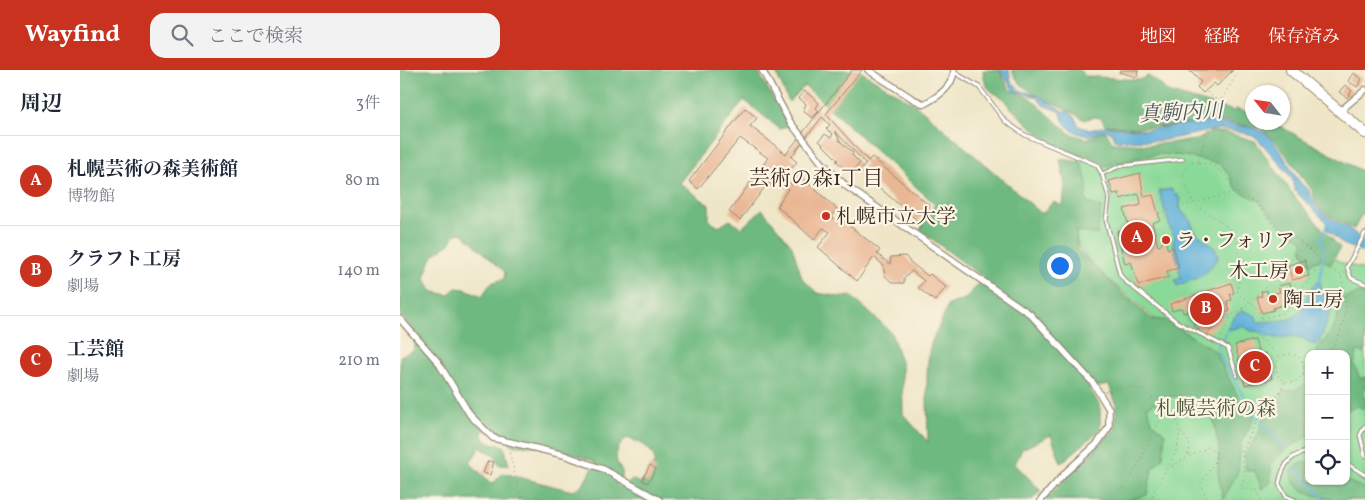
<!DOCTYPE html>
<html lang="ja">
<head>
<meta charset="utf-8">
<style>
	body { margin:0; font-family:Vollkorn,"Noto Serif JP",serif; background:#f2f2f3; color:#1f2937 }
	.controls { position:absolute; right:15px; bottom:15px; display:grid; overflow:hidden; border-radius:10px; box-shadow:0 1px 4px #0004 }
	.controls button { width:45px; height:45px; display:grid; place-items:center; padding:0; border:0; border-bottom:1px solid #e0e1e3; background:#fff; color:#1f2937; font:25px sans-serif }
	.compass { position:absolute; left:845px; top:15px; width:45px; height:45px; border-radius:50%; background:#fff; box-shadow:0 1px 4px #0004; rotate:300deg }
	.you { position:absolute; left:659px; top:195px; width:18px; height:18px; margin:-12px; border:4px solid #fff; border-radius:50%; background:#1a73e8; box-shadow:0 0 0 8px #1a73e833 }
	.badge { display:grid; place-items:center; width:32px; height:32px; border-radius:50%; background:#c8321e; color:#fff; font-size:16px; font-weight:700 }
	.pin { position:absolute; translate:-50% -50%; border:2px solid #fff; box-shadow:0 1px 5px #0006 }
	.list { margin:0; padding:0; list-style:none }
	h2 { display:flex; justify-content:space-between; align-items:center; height:65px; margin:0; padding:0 20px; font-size:21px }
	h2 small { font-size:16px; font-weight:400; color:#747a83 }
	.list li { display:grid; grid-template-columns:32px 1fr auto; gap:15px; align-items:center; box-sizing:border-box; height:90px; padding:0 20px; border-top:1px solid #e0e1e3 }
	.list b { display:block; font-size:19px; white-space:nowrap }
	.list p { margin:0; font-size:16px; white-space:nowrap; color:#747a83 }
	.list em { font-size:16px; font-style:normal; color:#747a83 }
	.icon { flex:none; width:28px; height:28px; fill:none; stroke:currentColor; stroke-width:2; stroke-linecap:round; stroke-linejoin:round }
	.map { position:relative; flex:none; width:965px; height:430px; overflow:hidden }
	header { display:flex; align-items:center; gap:30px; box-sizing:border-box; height:70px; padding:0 25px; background:#c8321e; color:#fff }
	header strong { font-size:24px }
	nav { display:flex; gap:28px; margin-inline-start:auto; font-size:18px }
	.search { width:350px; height:45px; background:#f2f2f3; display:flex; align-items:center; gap:12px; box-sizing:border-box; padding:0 18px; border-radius:15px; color:#747a83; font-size:19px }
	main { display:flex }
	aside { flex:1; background:#fff }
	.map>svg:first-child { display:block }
	.green { fill:#89d998; stroke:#62825b; fill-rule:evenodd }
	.forest { fill:#6eb980; stroke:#54724f; fill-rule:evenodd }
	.water { fill:#60b0da; stroke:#4e6d7c }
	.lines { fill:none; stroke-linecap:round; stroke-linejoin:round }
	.stream { stroke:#60b0da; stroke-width:2 }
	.building { fill:#e9b794 }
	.lane-casing { stroke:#958873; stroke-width:5 }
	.street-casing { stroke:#958873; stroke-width:8 }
	.highway-casing { stroke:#958873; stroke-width:12 }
	.path { stroke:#958873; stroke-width:1; stroke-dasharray:1 4; stroke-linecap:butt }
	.lane { stroke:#fff; stroke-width:3 }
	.street { stroke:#fff; stroke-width:5.5 }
	.highway { stroke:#fff; stroke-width:10 }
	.poi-dot { fill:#c8321e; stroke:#fcf5e5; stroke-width:2 }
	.labels { text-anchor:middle; stroke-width:4.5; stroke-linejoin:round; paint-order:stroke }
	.poi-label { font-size:20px; fill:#3b2a1e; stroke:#fcf5e5; text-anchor:start }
	.park-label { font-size:20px; fill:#4e563c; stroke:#fcf5e5 }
	.water-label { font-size:21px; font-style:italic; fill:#485960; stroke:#fcf5e5 }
	.neighbourhood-label { font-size:21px; fill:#3b2a1e; stroke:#fcf5e5 }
</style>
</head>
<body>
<header>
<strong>Wayfind</strong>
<div class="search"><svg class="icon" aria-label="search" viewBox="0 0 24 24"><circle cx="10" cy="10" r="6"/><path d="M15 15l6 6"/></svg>ここで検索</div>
<nav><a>地図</a><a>経路</a><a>保存済み</a></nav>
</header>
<main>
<aside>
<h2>周辺<small>3件</small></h2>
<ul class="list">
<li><span class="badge">A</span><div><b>札幌芸術の森美術館</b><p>博物館</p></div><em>80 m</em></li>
<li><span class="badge">B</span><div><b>クラフト工房</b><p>劇場</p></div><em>140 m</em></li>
<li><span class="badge">C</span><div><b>工芸館</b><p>劇場</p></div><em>210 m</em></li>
</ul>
</aside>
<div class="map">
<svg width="965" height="430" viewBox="0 0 965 430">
	<rect width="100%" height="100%" fill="#fcf5e5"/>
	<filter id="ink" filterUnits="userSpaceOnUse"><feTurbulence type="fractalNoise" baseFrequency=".02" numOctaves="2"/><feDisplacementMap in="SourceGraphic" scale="10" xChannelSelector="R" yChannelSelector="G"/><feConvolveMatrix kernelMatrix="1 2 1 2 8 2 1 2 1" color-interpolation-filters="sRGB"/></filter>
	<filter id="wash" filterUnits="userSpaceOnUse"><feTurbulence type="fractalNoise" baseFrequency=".0096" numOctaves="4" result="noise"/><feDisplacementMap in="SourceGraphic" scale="20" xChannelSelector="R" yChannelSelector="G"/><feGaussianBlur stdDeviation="1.12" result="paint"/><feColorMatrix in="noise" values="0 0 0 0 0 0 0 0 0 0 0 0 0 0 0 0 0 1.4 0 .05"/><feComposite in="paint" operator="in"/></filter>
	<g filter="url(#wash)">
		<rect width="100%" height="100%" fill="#efe6c8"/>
		<!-- green -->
		<path class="green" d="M787,70l40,18 69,71 44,33 25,8v230h-319l69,-72 4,-25 35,-85c-14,-11 -70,-58 -75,-70 -9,-24 -2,-73 1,-99l53,2zM909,284h37v127h-37z"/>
		<!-- forest -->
		<g class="forest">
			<path d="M0,0h357l32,56 -9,3 -36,-29 -65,83 30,22v16l10,6 11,-7 12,8 20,-19 30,37 10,32 15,15 23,4 11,-1 40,36 11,33 1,49 25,28c0,-29 -3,-61 1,-90 3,-17 14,-30 19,-47l17,-6 19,-21 -64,-48 15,-26 -130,-118 -16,16 -14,-32h83l58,35 126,109 11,-12 10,4 2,-21 -5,-26 21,3c3,12 10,24 4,36l5,6 11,4 -4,27 -21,-4 1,19 50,48 25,21 13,1 50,31 27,53 16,-1 -6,20 -11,20 -3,29 -15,28 -5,-27 1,-26 -7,-34 -19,-18 -27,2 -19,10 5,15 13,12 -2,23 -11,12 -5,26 -19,5h-83l71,-71v-26l-7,-18 -20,3 11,18v24l-39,33 -10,-28 -29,14 -7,15 26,27 -9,9h-632v-144l14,-5 3,-17 -17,-19zM62,163l43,39 -1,7 -13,4 -9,13 -17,-7 -9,-1 -8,7 -17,-4 -7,-14 9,-22 17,-11 5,-10zM91,359l23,17h38l44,16 -13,23 -11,6 -69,-18 -11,11 -22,-21 10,-16 16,10 3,8h10l-5,-19 -16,-4 -6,-6v-5zM227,368c13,4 25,9 28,23l-14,22 -8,-3 -13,7 -3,-3 5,-8v-5c-10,-12 -6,-24 5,-33z"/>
			<path d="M583,0h16l11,20 20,8 39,35 17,6 19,-8 8,12 35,2 49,-5 14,-8h14l30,9 42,59 43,48 -10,17 -9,-6 -11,5 -8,-13 1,-11 -22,-15 -22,-24 -23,-12 -6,-13 -9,-12 -36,-8 -27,-2 -54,12 -13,-10 -10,-1 -20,-7 -22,-14 -29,-27c-8,-18 -25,-7 -27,-37z"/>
			<path d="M612,0h68l5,6 54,4 9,-4 12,8 7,8 67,19 2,-2 16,4v9l22,1 91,50v35l-11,21 -26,-14 -12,-11 -4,-14 -34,-46 -17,-16 -42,-7 -5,-6 -9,7 -38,4 -29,2 -33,-3 -4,-7 -8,-1 -9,3c-21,-17 -64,-24 -72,-50z"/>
			<polygon points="960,223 965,224 965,283 957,281 954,294 960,309 965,307 965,339 957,336 946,341 946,284 917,284 917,279 933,260 943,228"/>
			<polygon points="909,313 909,366 887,378 871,394 871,412 862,419 855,401 846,400 845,384 859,363 863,349 872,347 884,321 895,320"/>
			<path d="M904,392l5,1v18l37,-1 19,9v11c-22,0 -77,0 -74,-30z"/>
		</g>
		<!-- water -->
		<g class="water">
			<path d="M600,0h9l2,11 8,9 20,6 24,15h5l8,7 2,8 12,4 15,-4 41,4 67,-10c16,8 38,3 53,14 17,13 28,48 42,55l7,16 13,12 21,11 16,15v10l-22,-9 -15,-13 -2,-9 -31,-31 -3,-13 -35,-40 -12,-5 -25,-4 -60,12 -44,-1 -4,-7 -7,-3c-4,1 -10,4 -15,5 -13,1 -29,-10 -29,-23l-18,-7 -6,-8 -23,-6z"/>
			<path d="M771,119l10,10c-3,11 1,13 8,19 3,4 3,10 7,14 9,10 20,11 22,26l-14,17 -27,11 -2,-6 6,-2 -8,-37 2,-5 -4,-5 -12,-40z"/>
			<path d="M919,211l2,2v5c5,5 11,4 17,9 -9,11 -13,40 -22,48 -7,-1 -11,-7 -18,-8 -8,-2 -13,1 -20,1 -9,0 -18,-8 -27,-7l-8,-5 -15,4 -1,-2 6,-10 9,-8 14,6 1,6c12,-1 25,0 35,-4 17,-8 11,-29 27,-37z"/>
		</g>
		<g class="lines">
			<!-- stream -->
			<g class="stream">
				<polyline points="919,215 924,178 920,167 925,163 927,151"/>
				<polyline points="830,257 817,278 821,288 856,347 879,370 883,377"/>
				<polyline points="896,399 925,430"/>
			</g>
		</g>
		<g id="blocks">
			<!-- building -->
			<g class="building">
				<polygon points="452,0 462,0 426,44 468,91 472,87 530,136 518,151 460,101 466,94 435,61 440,71 453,83 452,85 460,93 451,104 436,91 438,90 419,71 425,64 431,68 433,64 426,59 430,55 422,47 391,87 397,92 383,108 392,115 399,105 437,139 431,146 437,152 441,149 480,180 477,184 490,194 491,187 505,186 510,192 528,206 530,204 546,217 535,231 518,218 524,211 512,201 504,208 504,213 493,213 485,206 483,195 474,187 457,211 418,177 430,162 423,158 414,170 377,136 388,119 379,112 375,116 368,113 340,150 329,142 368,88 340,68 298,119 289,111 345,38 357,48 350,56 386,84"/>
				<polygon points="720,0 738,0 737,7 719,2"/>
				<polygon points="789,0 833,0 817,16 814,13 803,23 797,17 801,12"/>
				<polygon points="953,3 962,9 957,17 948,11"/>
				<polygon points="945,15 952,21 947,28 939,22"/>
				<polygon points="405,21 419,33 416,38 419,41 412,48 403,41 406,34 399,28"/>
				<polygon points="740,103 744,127 753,125 760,150 752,153 758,176 761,175 767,164 770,166 766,174 768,179 773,177 779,198 767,201 769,207 738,215 731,192 725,194 717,161 729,158 724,139 741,135 740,128 738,124 720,129 719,123 713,124 709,111"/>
				<polygon points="905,190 909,206 892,210 888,195"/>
				<polygon points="831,213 834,223 830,224 832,230 827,231 830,241 822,244 825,247 805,266 794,255 802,247 799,242 795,243 793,240 783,243 782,238 772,241 770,234"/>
				<polygon points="890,213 893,228 882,231 883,235 873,238 874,240 862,243 857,227 862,226 861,222 867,220 868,225 880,222 878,216"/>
				<polygon points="855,270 859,285 865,283 872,309 845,315 835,275"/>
				<polygon points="88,391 94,392 90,405 83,403"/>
				<polygon points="250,395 256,399 248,413 242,410"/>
			</g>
		</g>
	</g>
	<g filter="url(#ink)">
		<use href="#blocks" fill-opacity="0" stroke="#958873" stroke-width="1"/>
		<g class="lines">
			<defs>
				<g id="lane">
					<polyline points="554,2 579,17 605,51 625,65 697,95 702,104 709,128 706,150 720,205 725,211 777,252 828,278 837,306"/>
					<polyline points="702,104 720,96 783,89"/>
					<polyline points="965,163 947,197 951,208 965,214"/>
					<polyline points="965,356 960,365 965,386"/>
					<polyline points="946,393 965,405"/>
					<path d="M895,430l-9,-4 -7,-12c3,-17 11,-31 30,-32"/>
				</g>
				<g id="street">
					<polyline points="362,0 390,52 422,93 446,116 630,244 693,313 709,339 709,357 697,374 667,401 641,430"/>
					<path d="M468,0l45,29 11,5c15,-8 29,-17 30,-34"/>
					<polyline points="939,42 965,20"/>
					<polyline points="0,249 38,292 70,345 93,368 164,385 203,399 259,430"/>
				</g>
				<polyline id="highway" points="891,0 965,63"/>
			</defs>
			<!-- lane casing -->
			<use href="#lane" class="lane-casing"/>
			<!-- street casing -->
			<use href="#street" class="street-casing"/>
			<!-- highway casing -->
			<use href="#highway" class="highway-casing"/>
			<!-- path -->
			<g class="path">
				<polyline points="807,22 820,32 839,0"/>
				<path d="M817,31l-19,61c20,4 30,11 37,30"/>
				<polyline points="798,92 791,91 782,105 793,133 835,122 841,124 855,132 878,160 901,172 895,188"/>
				<path d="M759,143l34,-10c11,9 25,15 35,25 16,16 13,43 9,63 6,10 22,13 24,26 1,7 -3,14 -2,20l-26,9"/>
				<path d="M901,173c15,10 23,24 40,32l4,-2"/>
				<path d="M824,246c19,1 52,-41 66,-55l5,-4 5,5"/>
				<path d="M862,248l21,-5 14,-12c4,-19 16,-20 22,-40"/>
				<polyline points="821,267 831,246"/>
				<polyline points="860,268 880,287"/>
				<circle cx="890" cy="298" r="14"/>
				<path d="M929,284c17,-29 21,-47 12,-79"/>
				<polyline points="965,304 961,314 965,321"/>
				<polyline points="903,305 909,308"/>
				<path d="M705,322c13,-6 39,-9 47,7 2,4 3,11 4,16l5,2"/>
				<polyline points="963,346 965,343"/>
				<path d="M781,362c8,9 11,13 6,25"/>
				<polyline points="946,368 955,368"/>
				<polyline points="108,378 122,430"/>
				<polyline points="772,396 808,377 816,382 815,392 801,413 806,427 812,430"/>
				<path d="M714,430l17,-22 35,-70h4c5,3 6,8 7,13 11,30 -20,54 -26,79"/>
				<polyline points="861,430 858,421 840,418 845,407 842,382 867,329 876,329 885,311"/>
			</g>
			<!-- lane -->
			<use href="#lane" class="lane"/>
			<!-- street -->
			<use href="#street" class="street"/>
			<!-- highway -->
			<use href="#highway" class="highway"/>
		</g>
	</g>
	<!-- markers -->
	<g class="poi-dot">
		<circle cx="426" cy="146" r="5"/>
		<circle cx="766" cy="170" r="5"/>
		<circle cx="899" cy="200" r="5"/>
		<circle cx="873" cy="229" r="5"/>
	</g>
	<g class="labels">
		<!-- poi labels -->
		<g class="poi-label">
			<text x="436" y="153">札幌市立大学</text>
			<text x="776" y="177">ラ・フォリア</text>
			<text x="889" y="207" text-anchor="end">木工房</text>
			<text x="883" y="236">陶工房</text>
		</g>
		<!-- park labels -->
		<g class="park-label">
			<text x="816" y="345">札幌芸術の森</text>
		</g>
		<!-- water labels -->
		<g class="water-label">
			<text transform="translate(781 42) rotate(-3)" y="7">真駒内川</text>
		</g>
		<!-- neighbourhood labels -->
		<g class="neighbourhood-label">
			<text x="416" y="115">芸術の森1丁目</text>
		</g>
	</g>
</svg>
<div class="controls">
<button>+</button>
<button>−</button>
<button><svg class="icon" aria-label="locate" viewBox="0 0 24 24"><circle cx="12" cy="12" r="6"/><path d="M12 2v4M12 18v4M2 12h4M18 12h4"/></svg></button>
</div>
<svg class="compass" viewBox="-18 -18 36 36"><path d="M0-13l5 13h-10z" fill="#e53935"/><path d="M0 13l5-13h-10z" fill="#747a83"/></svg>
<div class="you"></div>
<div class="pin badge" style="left:737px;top:168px">A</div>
<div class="pin badge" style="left:806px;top:239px">B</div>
<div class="pin badge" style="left:855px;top:297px">C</div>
</div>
</main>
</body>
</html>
